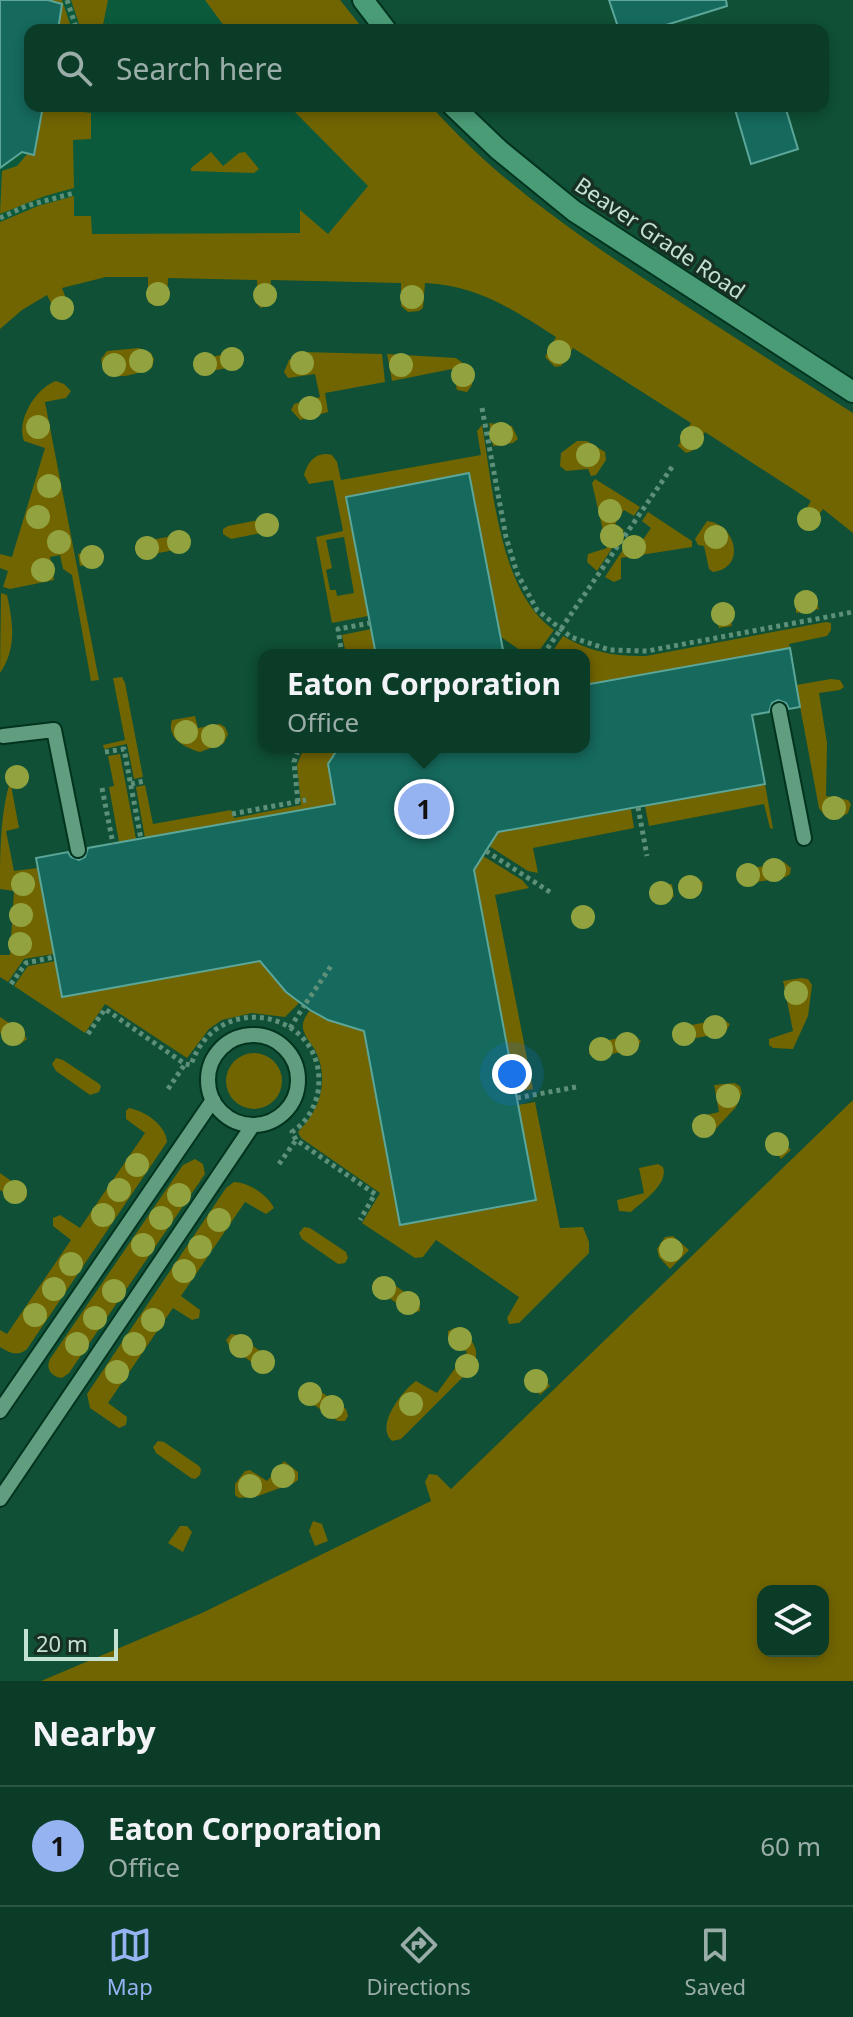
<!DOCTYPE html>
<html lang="en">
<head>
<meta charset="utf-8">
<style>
	body { margin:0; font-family:"Noto Sans",sans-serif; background:#144330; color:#f1f3f6 }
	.controls { position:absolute; right:24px; bottom:24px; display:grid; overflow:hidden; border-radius:16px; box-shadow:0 4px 12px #0003 }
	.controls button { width:72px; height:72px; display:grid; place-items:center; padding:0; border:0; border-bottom:2px solid #2b5645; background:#0b3c28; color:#f1f3f6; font:40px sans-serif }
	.scale { position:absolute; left:24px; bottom:20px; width:94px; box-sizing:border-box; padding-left:8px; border:4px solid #c4e2d2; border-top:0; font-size:22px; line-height:28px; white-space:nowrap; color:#c4e2d2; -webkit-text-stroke:6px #173023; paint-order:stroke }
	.you { position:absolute; left:512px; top:1074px; width:28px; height:28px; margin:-20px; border:6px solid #fff; border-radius:50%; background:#1a73e8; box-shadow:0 0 0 12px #1a73e833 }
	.badge { display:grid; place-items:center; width:52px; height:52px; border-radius:50%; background:#95b2f1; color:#111; font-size:26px; font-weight:700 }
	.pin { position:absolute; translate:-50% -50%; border:4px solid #fff; box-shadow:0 2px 8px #0006 }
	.popup { position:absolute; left:258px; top:649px; width:332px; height:104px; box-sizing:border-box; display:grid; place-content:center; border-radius:16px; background:#0b3c28; filter:drop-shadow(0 2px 6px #0005); font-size:26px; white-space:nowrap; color:#9aada8 }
	.popup b { font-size:30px; color:#f1f3f6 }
	.popup::after { content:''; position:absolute; left:50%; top:100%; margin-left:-16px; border:16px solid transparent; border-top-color:#0b3c28 }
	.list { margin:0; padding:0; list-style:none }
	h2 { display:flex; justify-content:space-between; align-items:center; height:104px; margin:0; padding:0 32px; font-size:34px }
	h2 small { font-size:26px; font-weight:400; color:#9aada8 }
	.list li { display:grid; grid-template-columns:52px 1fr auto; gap:24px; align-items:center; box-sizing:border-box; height:120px; padding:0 32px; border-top:2px solid #2b5645 }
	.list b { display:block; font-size:30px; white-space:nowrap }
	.list p { margin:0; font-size:26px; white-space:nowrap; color:#9aada8 }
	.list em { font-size:26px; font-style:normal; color:#9aada8 }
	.icon { flex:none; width:44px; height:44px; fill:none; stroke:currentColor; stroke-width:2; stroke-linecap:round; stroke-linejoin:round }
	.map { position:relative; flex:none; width:853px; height:1681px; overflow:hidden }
	.search { position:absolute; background:#0b3c28; box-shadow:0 4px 12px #0003; left:24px; right:24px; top:24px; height:88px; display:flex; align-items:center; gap:20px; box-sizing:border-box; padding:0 28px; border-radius:16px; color:#9aada8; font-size:30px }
	.sheet { height:224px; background:#0b3c28 }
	nav { display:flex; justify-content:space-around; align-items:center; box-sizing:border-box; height:112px; border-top:2px solid #2b5645; background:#0b3c28; font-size:22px; color:#9aada8 }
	nav a { display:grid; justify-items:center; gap:4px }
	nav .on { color:#95b2f1 }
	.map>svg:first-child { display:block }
	.built { fill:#0b5a3c }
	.green { fill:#716502; fill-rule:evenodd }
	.building { fill:#16695d; stroke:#5ba698; stroke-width:2 }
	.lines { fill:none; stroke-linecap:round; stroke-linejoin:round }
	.minor-casing { stroke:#01331f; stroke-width:18 }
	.major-casing { stroke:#01331f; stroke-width:24 }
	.path { stroke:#5d8f79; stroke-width:5; stroke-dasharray:4 4; stroke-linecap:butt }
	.minor { stroke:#619d7f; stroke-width:14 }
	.major { stroke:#4a9c76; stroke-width:20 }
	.tree { fill:#91a23e }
	.labels { text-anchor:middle; stroke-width:7; stroke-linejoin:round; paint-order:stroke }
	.street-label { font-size:22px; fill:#c4e2d2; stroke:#173023 }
</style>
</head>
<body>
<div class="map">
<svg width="853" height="1681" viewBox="0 0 853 1681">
	<rect width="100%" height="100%" fill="#0f5036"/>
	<!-- built -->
	<polygon class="built" points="0,0 289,0 311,30 30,30 30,106 365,106 452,229 50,245 0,298"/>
	<!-- green -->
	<g class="green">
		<polygon points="48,0 62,0 72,30 58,30 62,4"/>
		<polygon points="71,0 108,0 102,30 81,30"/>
		<polygon points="205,0 340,0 364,30 227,30"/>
		<polygon points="43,106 91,113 91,139 73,140 74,188 45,196 0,214 2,171 17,166 28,153 34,154"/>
		<path d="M289,106h142c66,75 149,131 232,185 63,41 127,82 190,122v120l-30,-24 -13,18 -9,1 -2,-7 12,-20 -106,-69 -13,19 -6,2 -8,-7 13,-23 -118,-75 -12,18 -6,1 -10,-10 11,-20c-44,-28 -77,-51 -131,-54l-2,25 -4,3 -11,1 -7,-6v-23l-130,-3 -1,24 -9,4 -3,-3 -1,-25 -89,-2 -1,23 -3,4 -9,1 -7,-4v-25h-42l-44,11 8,21 -4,8 -9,-2 -10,-20 -25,15 -22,19v-107l38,-16 36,-10v20h17l1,18 208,-1v-23l28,24 40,-48z"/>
		<polygon points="211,152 223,166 239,153 245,152 259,169 254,173 191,171 191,168"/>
		<path d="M139,348l12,5 3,6 -2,9c-19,7 -48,18 -51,-9l6,-8z"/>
		<polygon points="236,352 244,357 242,365 201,373 195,370 195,360"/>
		<polygon points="303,352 382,354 385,382 325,393 328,412 300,420 291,410 294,404 320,397 315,374 288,378 284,372 289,360"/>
		<polygon points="387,354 456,358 472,370 472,385 467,392 457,390 452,369 392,381"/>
		<path d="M56,381l8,3 7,7 -5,7 -21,4 54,278 -8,1 -19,-106 -9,-6 -3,-14 -10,2 4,23 -44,9 -7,-2 5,-16 -8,-3v-14l12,3 33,-109 -21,-7c-8,-21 12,-53 32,-60z"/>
		<polygon points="489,423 512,426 518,439 513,443 493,446"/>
		<path d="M482,425c11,62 17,167 72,205l-18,25h-9l-26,-18 -32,-164 -123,24 22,119 -36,7 -16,-86 27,-6 -10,-51 -24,4 -5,-9c4,-14 13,-24 28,-20l5,7 4,18 140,-25 -4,-24zM344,537l10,56 -17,3 -1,-6h-6l-4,-20 6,-2 -6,-28z"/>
		<polygon points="577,441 587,441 605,452 606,460 596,475 591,476 588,469 566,471 560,466 561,453"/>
		<polygon points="595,479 640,507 634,516 624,510 615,524 624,530 597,571 587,562 588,554 607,548 592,483"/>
		<polygon points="648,512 692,541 692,547 621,558 621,579 614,582 605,577 632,536 642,541 651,528 642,521"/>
		<polygon points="269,518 277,523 272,531 231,539 223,534 223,529 228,526"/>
		<path d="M707,521c29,3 40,47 6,51l-4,-3 -5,-23 -6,-1 -3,-6z"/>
		<polygon points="182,534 189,539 185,548 143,556 139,556 135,546 141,542"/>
		<polygon points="94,551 101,553 100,562 80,566 78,554"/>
		<polygon points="807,590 815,596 819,609 796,613 796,595"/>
		<path d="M1,593l6,2c6,28 10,53 -7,78z"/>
		<polygon points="721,606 728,607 732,626 719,628 716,613"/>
		<path d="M826,622l5,1v7l-4,6 -38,8 1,4 -206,37v-30h-34l13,-19c26,16 54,21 83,20z"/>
		<polygon points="371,629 376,655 346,655 342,635"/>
		<polygon points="122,677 125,683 143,777 134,779 127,744 104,749 103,745 125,740 113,678"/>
		<path d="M831,679l9,1 4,7 -4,3 -21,3 8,50 -1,53 22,4 3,4 -3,9c-11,7 -22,6 -29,-5l-23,-123z"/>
		<path d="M195,716l3,12 22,-4 5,3 3,7 -4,9 -24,9c-15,-4 -34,-14 -28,-32z"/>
		<polygon points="304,747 339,747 328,764 335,804 145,838 136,787 145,785 153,824 231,810 234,818 301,805 297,765"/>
		<polygon points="120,754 136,839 119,842 109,787 114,786 108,756"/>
		<path d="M20,770l5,3 1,9 -15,3 8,43 -13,3 8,40 24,-3 16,86 -30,5 -16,23 -8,-5v-22h10l4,-64 -14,-2c0,-36 0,-86 14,-117z"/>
		<polygon points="765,784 773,829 770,828 764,804 649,826 645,806"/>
		<polygon points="631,809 634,828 533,848 538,873 528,871 489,846 498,832"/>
		<polygon points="483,856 522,880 529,888 495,895 533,1089 516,1092 474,870"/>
		<polygon points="784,862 791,868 790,874 786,877 746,884 742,884 738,878 744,870"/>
		<polygon points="696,879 703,882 702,891 682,896 679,883"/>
		<polygon points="672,884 674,897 657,901 651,899 650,891 654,887"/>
		<polygon points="260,959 275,980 299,1003 285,1017 252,1013 222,1020 209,1029 187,1058 105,1004 85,1033 14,986 28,966 55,961 62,997"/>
		<polygon points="801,978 808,979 812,985 808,1016 793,1049 773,1048 769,1045 769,1039 793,1031 783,981"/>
		<path d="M310,1010l33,15 21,5 37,195 134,-24 -17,-96 17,-3 25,126 23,-1 6,15v11l-70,70 -10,1 -2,-6 12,-21 -83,-57 -13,17 -8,1 -50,-33 -3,-2 18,-30 -79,-55 -3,-6c22,-22 32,-52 17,-82 -4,-7 -11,-14 -12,-22 -1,-7 3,-12 7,-18z"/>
		<polygon points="0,1017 23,1032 27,1039 19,1045 0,1033"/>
		<polygon points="723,1019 730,1024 725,1033 684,1040 676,1034 681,1027"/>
		<polygon points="634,1035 641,1041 637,1049 596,1057 589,1054 589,1047 594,1043"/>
		<circle cx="254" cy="1081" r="28"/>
		<polygon points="56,1058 63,1060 98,1083 101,1086 99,1092 90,1095 56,1071 52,1064"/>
		<polygon points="734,1083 740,1086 742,1093 736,1107 710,1135 698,1136 694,1129 695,1120 702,1116 719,1112 714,1085"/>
		<path d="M853,1100v581h-812l161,-68 229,-112 -6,-19 4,-8 8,1 14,14zM763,1591h60v60h-60z"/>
		<path d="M129,1108c16,3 37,17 38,34l-140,207c-9,8 -18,4 -27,-2v-17l7,4 64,-94 -18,-14v-8l7,-3 20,13 65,-95 -19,-14v-8z"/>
		<polygon points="776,1135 791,1150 781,1159 767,1140 769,1137"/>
		<path d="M195,1159l8,5 2,10 -136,199 -7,5c-10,-1 -17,-9 -12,-19l133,-194z"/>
		<path d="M658,1164l5,3c6,17 -20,34 -32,45l-12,-1 -2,-11 27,-7 -5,-25z"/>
		<polygon points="0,1173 24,1190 27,1196 24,1201 16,1201 0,1190"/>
		<path d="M234,1182c14,0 34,13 40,26l-8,6 -21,-12 -64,94 19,14 -1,8 -7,2 -19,-12 -65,95 19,14 -1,8 -7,3 -29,-20 -3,-14 139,-206z"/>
		<polygon points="304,1227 310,1228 346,1252 348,1258 345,1263 338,1264 302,1239 299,1233"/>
		<polygon points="673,1236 689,1250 670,1269 659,1257 657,1249 665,1237"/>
		<polygon points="378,1277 384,1278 419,1302 420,1311 411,1313 376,1289 373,1283"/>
		<path d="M455,1328c16,9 27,20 18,39l-72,72 -9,2c-17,-15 9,-49 24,-60l21,12 30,-41 -19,-14v-7z"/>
		<polygon points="231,1334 237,1335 272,1359 274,1365 271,1370 264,1371 229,1346 226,1340"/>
		<polygon points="531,1372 539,1373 550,1386 540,1395 528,1381"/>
		<polygon points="305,1385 311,1385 346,1409 348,1416 345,1421 338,1421 302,1397 300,1390"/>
		<polygon points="158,1441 164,1442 199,1466 201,1469 200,1475 195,1479 191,1478 156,1453 153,1447"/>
		<polygon points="284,1461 298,1472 298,1480 294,1483 258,1496 239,1498 235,1495 235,1484 245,1471 250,1470 267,1481"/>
		<polygon points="313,1521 322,1524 328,1541 315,1546 309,1531"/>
		<polygon points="180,1526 187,1526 192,1532 183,1552 168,1543"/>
	</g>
	<!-- building -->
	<g class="building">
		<polygon points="0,0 48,0 62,4 58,30 30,30 30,106 43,106 34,155 22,152 0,168"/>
		<polygon points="609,0 726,0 727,6 650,30 619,30"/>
		<polygon points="734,106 785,106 798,149 751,164"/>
		<polygon points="469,473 504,655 376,655 346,497"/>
		<polygon points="790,648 800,707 789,709 786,703 778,700 772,703 769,712 752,715 765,784 498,832 474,870 536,1200 400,1225 364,1031 328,1020 310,1010 286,992 260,961 62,997 36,858 68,852 71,857 79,860 85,857 88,848 335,804 328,764 339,747 584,747 584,685"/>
	</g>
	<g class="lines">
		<defs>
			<g id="minor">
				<polyline points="779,710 804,838"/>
				<polyline points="3,736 54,730 78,850"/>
				<circle cx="253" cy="1080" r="45"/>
				<polyline points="0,1411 213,1100"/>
				<polyline points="0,1499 253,1125"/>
			</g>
			<g id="major">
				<polyline points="363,0 386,30"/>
				<polyline points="453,106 499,150 574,211 853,392"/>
			</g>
		</defs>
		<!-- minor casing -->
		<use href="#minor" class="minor-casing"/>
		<!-- major casing -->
		<use href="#major" class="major-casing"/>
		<!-- path -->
		<g class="path">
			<polyline points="67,0 77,30"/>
			<polyline points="0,218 26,206 74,193"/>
			<polyline points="482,408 506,537 517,573 537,610 571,637 610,650 647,651 853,612"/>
			<polyline points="342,655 338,629 370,623"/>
			<polyline points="543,655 672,467"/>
			<polyline points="105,752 124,749 141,839"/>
			<polyline points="131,784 144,781"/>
			<polyline points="102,788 113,844"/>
			<polyline points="298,802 294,762 299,747"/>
			<polyline points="638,807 647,856"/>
			<polyline points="232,814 306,800"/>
			<polyline points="486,851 550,892"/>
			<polyline points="11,984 26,963 54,957"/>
			<polyline points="306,1003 331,966"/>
			<polyline points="290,1028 304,1006"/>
			<path d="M88,1034l17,-25 80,55 6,1c26,-79 139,-53 127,27 -3,16 -13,32 -26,40l4,8 79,54 -15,26"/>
			<polyline points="168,1089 185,1064"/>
			<polyline points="517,1098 576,1087"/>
			<polyline points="279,1164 296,1140"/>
		</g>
		<!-- minor -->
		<use href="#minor" class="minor"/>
		<!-- major -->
		<use href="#major" class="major"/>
	</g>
	<!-- trees -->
	<g class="tree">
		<circle cx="158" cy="294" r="12"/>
		<circle cx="265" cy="295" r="12"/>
		<circle cx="412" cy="297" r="12"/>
		<circle cx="62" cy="308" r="12"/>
		<circle cx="559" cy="352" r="12"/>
		<circle cx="232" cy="359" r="12"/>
		<circle cx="141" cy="361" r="12"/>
		<circle cx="302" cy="363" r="12"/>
		<circle cx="205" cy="364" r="12"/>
		<circle cx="114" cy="365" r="12"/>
		<circle cx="401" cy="365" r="12"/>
		<circle cx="463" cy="375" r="12"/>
		<circle cx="310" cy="408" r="12"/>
		<circle cx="38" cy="427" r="12"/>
		<circle cx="501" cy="434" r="12"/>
		<circle cx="692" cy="438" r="12"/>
		<circle cx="588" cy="455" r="12"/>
		<circle cx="49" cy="486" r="12"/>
		<circle cx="610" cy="511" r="12"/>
		<circle cx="38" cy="517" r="12"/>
		<circle cx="809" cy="519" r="12"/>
		<circle cx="267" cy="525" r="12"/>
		<circle cx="612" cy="536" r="12"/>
		<circle cx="716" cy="537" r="12"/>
		<circle cx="59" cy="542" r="12"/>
		<circle cx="179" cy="542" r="12"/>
		<circle cx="634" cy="547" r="12"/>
		<circle cx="147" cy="548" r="12"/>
		<circle cx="92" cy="557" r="12"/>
		<circle cx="43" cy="570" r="12"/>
		<circle cx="806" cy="602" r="12"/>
		<circle cx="723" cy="614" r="12"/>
		<circle cx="186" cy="732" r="12"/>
		<circle cx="213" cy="736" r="12"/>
		<circle cx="17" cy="777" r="12"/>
		<circle cx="834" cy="808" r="12"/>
		<circle cx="774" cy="870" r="12"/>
		<circle cx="748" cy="875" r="12"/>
		<circle cx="23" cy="884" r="12"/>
		<circle cx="690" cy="887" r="12"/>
		<circle cx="661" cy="893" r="12"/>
		<circle cx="21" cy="915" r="12"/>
		<circle cx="583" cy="917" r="12"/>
		<circle cx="20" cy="944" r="12"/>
		<circle cx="796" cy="993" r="12"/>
		<circle cx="715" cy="1027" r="12"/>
		<circle cx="13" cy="1034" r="12"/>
		<circle cx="684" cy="1034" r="12"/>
		<circle cx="627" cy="1044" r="12"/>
		<circle cx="601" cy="1049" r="12"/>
		<circle cx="728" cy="1096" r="12"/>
		<circle cx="704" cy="1126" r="12"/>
		<circle cx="777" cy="1144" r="12"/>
		<circle cx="137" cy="1165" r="12"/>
		<circle cx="119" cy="1190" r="12"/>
		<circle cx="15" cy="1192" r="12"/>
		<circle cx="179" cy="1195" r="12"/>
		<circle cx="103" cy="1215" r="12"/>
		<circle cx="161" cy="1218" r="12"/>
		<circle cx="219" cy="1220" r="12"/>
		<circle cx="143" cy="1245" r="12"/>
		<circle cx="200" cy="1247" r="12"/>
		<circle cx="671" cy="1250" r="12"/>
		<circle cx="71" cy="1264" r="12"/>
		<circle cx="184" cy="1271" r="12"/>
		<circle cx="384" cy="1288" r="12"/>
		<circle cx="54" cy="1289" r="12"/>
		<circle cx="114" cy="1291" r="12"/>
		<circle cx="408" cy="1303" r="12"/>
		<circle cx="35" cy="1315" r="12"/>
		<circle cx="95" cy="1318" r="12"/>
		<circle cx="153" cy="1320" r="12"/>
		<circle cx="460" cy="1339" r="12"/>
		<circle cx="77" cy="1344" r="12"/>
		<circle cx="134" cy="1344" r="12"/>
		<circle cx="241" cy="1346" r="12"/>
		<circle cx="263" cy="1362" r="12"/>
		<circle cx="467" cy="1366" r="12"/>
		<circle cx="117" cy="1372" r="12"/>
		<circle cx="536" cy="1381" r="12"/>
		<circle cx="310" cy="1394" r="12"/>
		<circle cx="411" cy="1404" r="12"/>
		<circle cx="332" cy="1407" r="12"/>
		<circle cx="283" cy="1476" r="12"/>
		<circle cx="250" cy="1486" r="12"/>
	</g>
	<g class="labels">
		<!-- street labels -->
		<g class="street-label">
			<text transform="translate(660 238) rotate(34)" y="8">Beaver Grade Road</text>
		</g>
	</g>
</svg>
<div class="controls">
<button><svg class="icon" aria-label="layers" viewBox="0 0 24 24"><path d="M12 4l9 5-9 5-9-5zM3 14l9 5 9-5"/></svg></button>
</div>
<div class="scale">20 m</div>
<div class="you"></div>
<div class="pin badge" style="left:424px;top:809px">1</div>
<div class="popup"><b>Eaton Corporation</b>Office</div>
<div class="search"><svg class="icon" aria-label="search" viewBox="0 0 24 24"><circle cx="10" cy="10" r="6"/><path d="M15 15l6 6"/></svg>Search here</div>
</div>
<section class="sheet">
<h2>Nearby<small></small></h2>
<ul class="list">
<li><span class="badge">1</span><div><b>Eaton Corporation</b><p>Office</p></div><em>60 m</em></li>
</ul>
</section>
<nav>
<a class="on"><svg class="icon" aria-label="map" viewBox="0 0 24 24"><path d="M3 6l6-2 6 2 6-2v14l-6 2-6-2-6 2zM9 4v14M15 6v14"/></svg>Map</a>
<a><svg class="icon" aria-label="directions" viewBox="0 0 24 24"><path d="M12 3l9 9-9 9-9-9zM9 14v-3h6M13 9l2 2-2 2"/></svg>Directions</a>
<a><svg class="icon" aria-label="saved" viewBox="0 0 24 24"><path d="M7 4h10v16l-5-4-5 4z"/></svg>Saved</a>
</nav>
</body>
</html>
